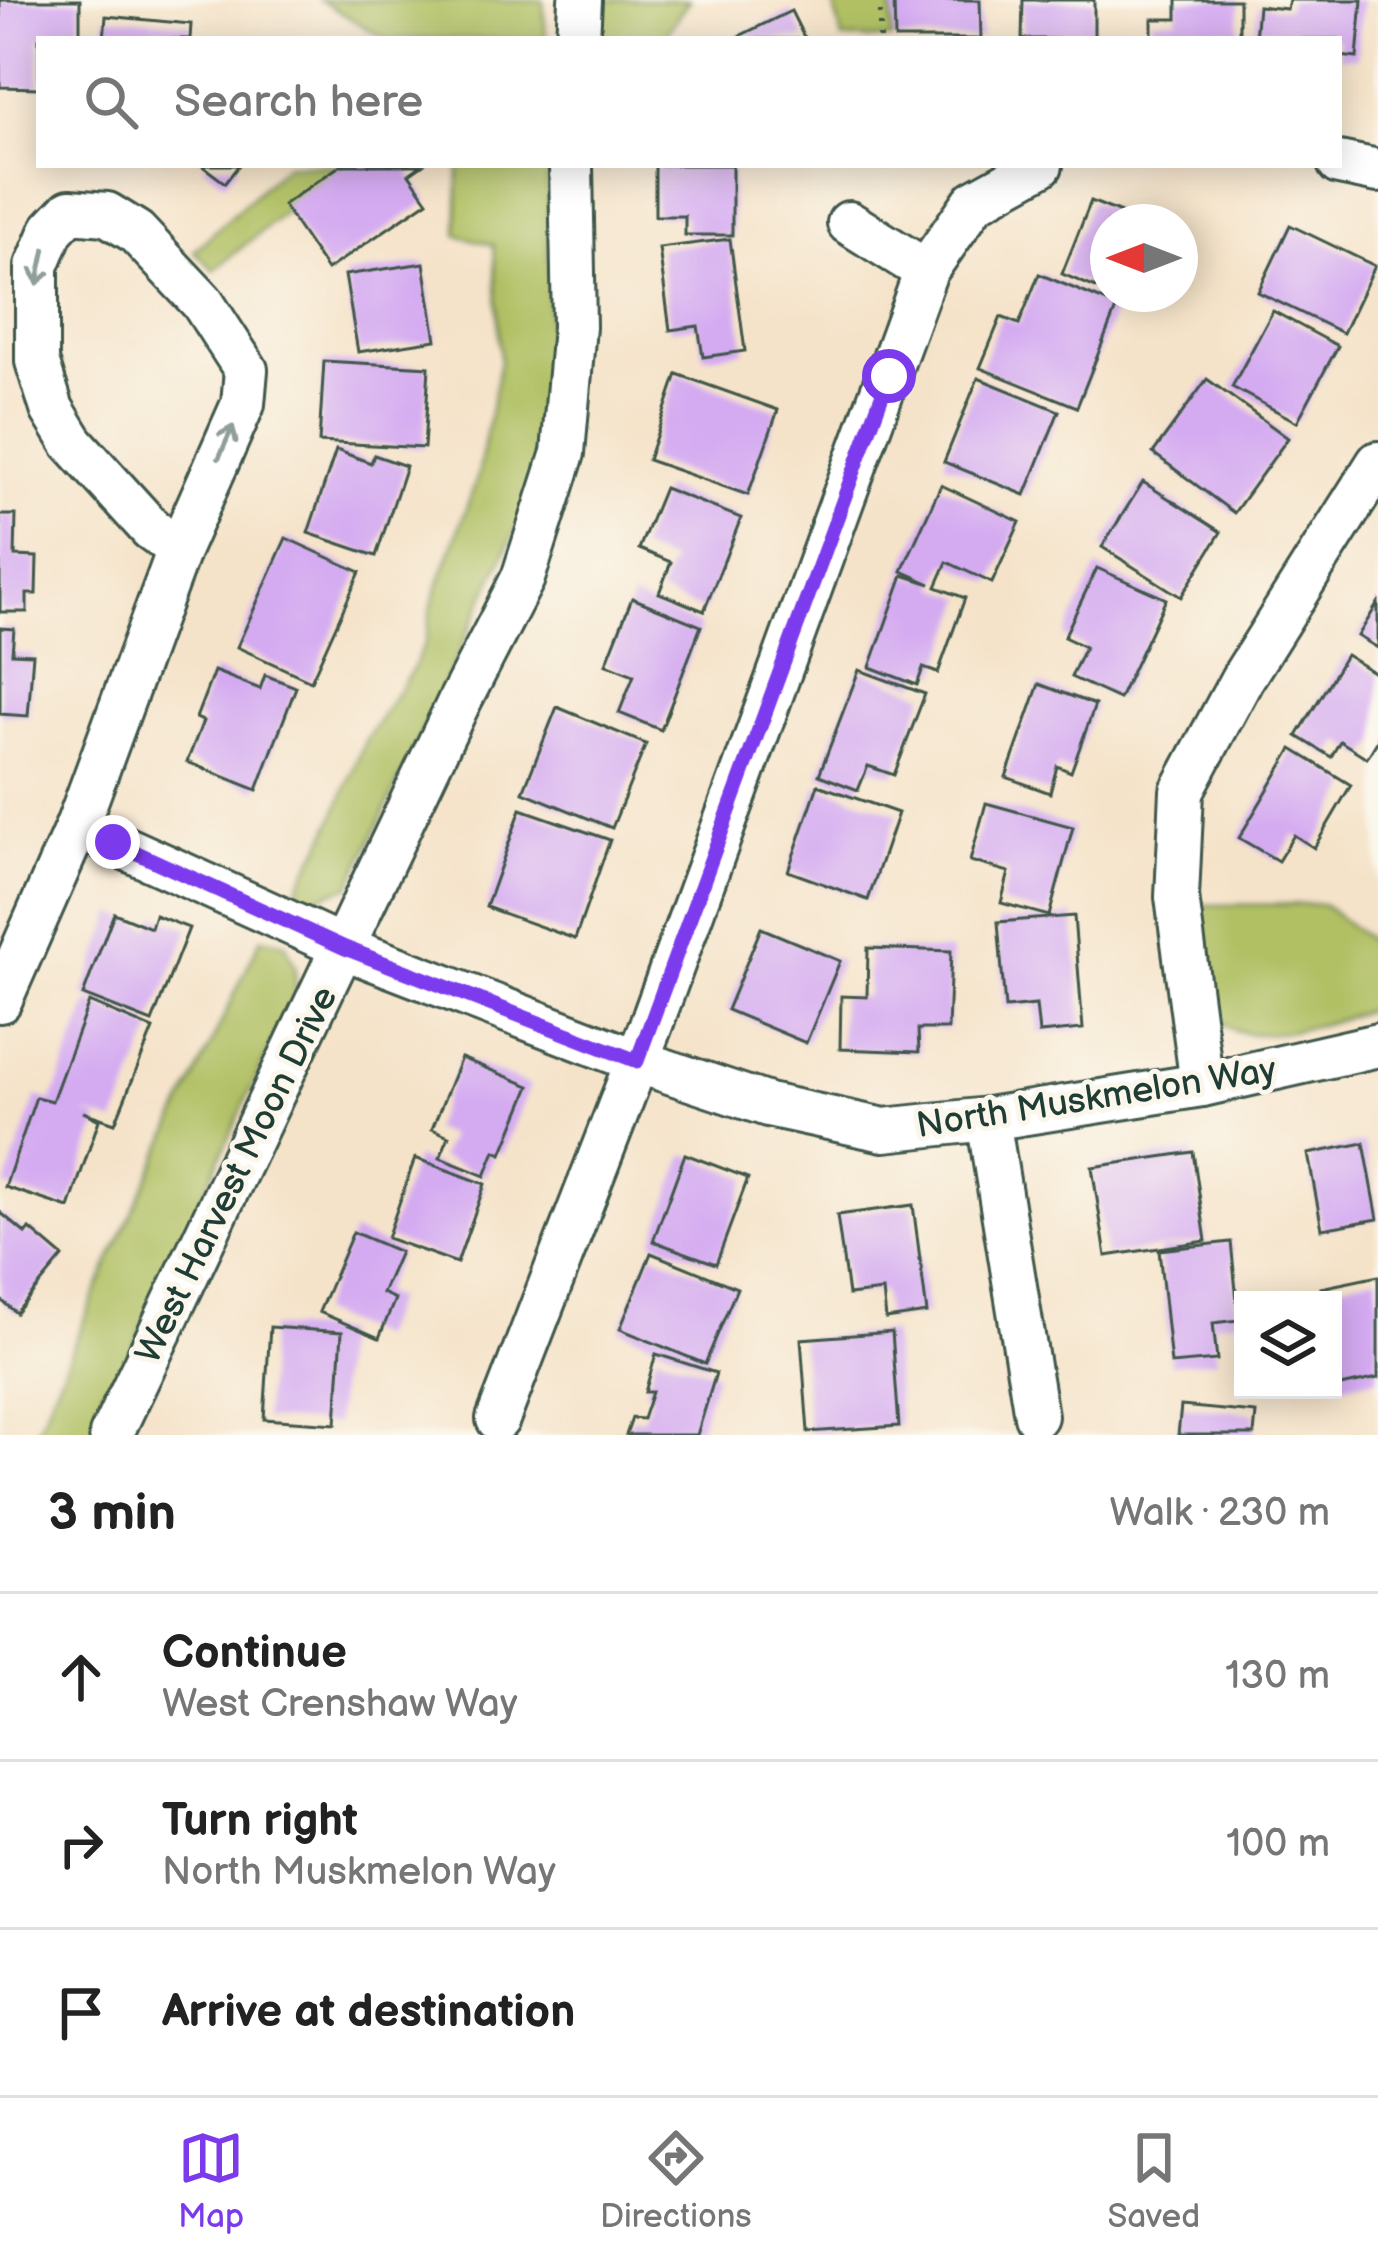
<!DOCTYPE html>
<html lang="en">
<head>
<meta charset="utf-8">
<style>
	body { margin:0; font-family:"Balsamiq Sans",sans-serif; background:#f6f6f6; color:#222 }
	.controls { position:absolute; right:36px; bottom:36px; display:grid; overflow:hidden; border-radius:0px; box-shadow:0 6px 30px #0003 }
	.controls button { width:108px; height:108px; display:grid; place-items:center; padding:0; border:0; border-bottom:3px solid #e0e0e0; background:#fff; color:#222; font:60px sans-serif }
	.compass { position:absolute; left:1090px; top:204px; width:108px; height:108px; border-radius:50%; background:#fff; box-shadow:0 6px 30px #0003; rotate:270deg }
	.stop { position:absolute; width:36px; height:36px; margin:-27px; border:9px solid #7c3aed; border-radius:50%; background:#fff }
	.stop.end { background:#7c3aed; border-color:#fff; box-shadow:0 3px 12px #0008 }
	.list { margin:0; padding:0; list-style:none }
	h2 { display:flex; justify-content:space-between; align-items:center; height:156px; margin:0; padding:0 48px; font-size:51px }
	h2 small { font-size:39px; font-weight:400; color:#767676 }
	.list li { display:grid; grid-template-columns:78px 1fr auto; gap:36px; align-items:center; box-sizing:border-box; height:168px; padding:0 48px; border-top:3px solid #e0e0e0 }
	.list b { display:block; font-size:45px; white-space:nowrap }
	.list p { margin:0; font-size:39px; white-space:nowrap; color:#767676 }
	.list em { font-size:39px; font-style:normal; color:#767676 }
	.icon { flex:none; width:66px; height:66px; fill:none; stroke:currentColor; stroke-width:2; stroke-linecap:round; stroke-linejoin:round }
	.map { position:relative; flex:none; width:1378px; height:1435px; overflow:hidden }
	.search { position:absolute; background:#fff; box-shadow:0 6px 30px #0003; left:36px; right:36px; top:36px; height:132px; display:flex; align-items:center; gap:30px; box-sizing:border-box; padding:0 42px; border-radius:0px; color:#767676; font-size:45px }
	.sheet { height:660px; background:#fff }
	nav { display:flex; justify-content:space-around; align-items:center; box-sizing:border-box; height:168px; border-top:3px solid #e0e0e0; background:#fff; font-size:33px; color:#767676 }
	nav a { display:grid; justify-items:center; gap:6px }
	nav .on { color:#7c3aed }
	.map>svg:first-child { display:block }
	.green { fill:#b0c063; stroke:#687e4c; stroke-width:3 }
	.building { fill:#d4aaf1 }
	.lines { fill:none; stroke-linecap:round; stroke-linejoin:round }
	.minor-casing { stroke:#3f564a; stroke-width:48 }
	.path { stroke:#3f564a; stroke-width:6; stroke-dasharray:3 9; stroke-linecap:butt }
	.minor { stroke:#fff; stroke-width:42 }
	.oneway { stroke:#8f9e9a }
	.route { stroke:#7c3aed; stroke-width:15 }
	.labels { text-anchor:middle; stroke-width:10; stroke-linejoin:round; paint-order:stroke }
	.street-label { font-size:36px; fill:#1f3d34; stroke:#fbf7ec }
</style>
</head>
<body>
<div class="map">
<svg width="1378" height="1435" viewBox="0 0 1378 1435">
	<rect width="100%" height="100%" fill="#fbf7ec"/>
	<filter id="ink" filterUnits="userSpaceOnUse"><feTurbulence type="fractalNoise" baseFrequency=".00833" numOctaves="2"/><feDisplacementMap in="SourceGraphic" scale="24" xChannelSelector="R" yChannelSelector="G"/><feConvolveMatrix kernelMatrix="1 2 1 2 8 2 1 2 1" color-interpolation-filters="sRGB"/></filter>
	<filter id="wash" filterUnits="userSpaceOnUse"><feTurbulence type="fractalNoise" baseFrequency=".004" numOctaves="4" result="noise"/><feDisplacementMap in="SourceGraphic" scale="48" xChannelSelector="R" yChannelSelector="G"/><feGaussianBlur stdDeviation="2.7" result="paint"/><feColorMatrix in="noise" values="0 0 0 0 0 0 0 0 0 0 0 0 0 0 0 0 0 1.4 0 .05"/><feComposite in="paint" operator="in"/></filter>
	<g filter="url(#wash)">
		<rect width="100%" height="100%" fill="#f5e3c9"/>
		<!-- green -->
		<g class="green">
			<polygon points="320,0 543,0 546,39 385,39"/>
			<polygon points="595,0 689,0 663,39 593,39"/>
			<polygon points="833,0 892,0 892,39 842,39"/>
			<polygon points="286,165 342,165 214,270 194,251"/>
			<polygon points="459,165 548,165 549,412 545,450 530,499 350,886 320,896 293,896 328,832 365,741 412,670 425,643 433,600 478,476 500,361 494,245 457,235"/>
			<path d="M1322,904l56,43v59c-32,12 -140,50 -159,10 -13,-27 -16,-79 -22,-111z"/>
			<polygon points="261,938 285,943 295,966 296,991 93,1435 35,1435 109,1262"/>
		</g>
		<g id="blocks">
			<!-- building -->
			<g class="building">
				<polygon points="0,0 80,0 80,39 39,39 39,88 0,87"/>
				<polygon points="894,0 980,0 981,39 895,39"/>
				<polygon points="1023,0 1094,0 1094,39 1022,39"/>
				<polygon points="1177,0 1239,0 1239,39 1152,39 1152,19 1177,19"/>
				<polygon points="1289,0 1362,0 1357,58 1339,56 1339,39 1255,39 1258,6 1287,9"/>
				<polygon points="791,11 805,39 733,39"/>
				<polygon points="106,16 191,24 190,39 104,39"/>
				<polygon points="201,165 239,165 225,183"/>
				<polygon points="341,165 422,165 409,174 428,201 327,270 283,205"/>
				<polygon points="655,165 732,165 732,235 685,235 685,216 655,216"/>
				<polygon points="1091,201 1143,222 1108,222 1108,293 1062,274"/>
				<polygon points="1290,225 1375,266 1343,333 1258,292"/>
				<polygon points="730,239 745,351 703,357 698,326 670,330 659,248"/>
				<polygon points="424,263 436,340 358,352 345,275"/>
				<polygon points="1039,274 1117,306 1077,407 980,368 1001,317 1019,324"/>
				<polygon points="1273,311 1338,346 1297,422 1232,387"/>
				<polygon points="324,361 429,367 424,448 319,442"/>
				<polygon points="677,374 778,410 748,495 648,460"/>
				<polygon points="978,378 1059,411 1025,495 944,462"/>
				<polygon points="1207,379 1288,438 1234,513 1153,453"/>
				<polygon points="336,450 371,463 374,455 406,466 376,556 308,533"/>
				<polygon points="1143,482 1221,532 1181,597 1102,547"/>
				<polygon points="941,485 1020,522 992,583 947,562 936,587 965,598 938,673 923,668 917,685 870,667 903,575 931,584 902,571"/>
				<polygon points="664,488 741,518 704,611 659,593 671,562 639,549"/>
				<polygon points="0,515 16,515 15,556 37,557 36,594 27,594 27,612 0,612"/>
				<polygon points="286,538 360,572 311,681 237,647"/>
				<polygon points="1097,568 1166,599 1119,699 1071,677 1085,647 1064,637"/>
				<polygon points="632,598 701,626 661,730 619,713 634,675 606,664"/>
				<polygon points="1378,603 1378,648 1358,636"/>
				<polygon points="0,628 14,629 12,653 33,654 28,716 0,714"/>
				<polygon points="1346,655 1378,675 1378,740 1367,758 1340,741 1331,757 1297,736"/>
				<polygon points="859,670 925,694 894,775 868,766 858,790 819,775"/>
				<polygon points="214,671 260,689 265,675 296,687 257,790 187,762 203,721 196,718"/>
				<polygon points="1039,684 1095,705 1071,772 1057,766 1050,793 1006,777"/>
				<polygon points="557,707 646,744 612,828 523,792"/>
				<polygon points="1292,749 1351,785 1314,848 1294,835 1278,861 1239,838"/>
				<polygon points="818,785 898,813 868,900 788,871"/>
				<polygon points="986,803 1073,827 1049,916 1001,903 1009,872 970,861"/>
				<polygon points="521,809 610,840 575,939 486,907"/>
				<polygon points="114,913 151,928 155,915 189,928 152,1022 83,995"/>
				<polygon points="1074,916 1083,1029 1039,1033 1036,1005 1005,1008 998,922"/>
				<polygon points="761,928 840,961 806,1043 727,1010"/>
				<polygon points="868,948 951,951 948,1029 918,1029 919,1052 840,1049 841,996 867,997"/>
				<polygon points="89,1002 153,1029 115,1123 83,1112 99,1120 69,1208 5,1187 36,1097 52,1101"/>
				<polygon points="461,1058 530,1086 502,1154 495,1151 485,1176 440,1158 449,1136 432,1129"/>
				<polygon points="1364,1143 1378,1219 1322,1229 1308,1154"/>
				<polygon points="1193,1152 1206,1241 1106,1256 1092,1167"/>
				<polygon points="685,1154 748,1178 716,1264 653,1241"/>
				<polygon points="415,1158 485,1184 457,1263 387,1238"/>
				<polygon points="913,1205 927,1313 886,1319 883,1291 848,1295 837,1215"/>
				<polygon points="0,1212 26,1234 30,1229 63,1257 16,1313 0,1299"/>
				<polygon points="353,1232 400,1252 382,1293 395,1299 379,1338 319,1312"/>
				<polygon points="1231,1242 1239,1320 1213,1323 1217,1360 1171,1364 1159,1250"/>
				<polygon points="651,1253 737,1288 705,1364 620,1329"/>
				<polygon points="1378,1276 1378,1378 1341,1386 1333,1345 1333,1300 1324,1300 1321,1288"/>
				<polygon points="270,1327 342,1332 336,1424 264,1419"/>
				<polygon points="892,1332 899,1426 808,1432 801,1339"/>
				<polygon points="656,1354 716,1373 697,1435 626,1435 632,1418 643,1419 652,1392 645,1392"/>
				<polygon points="1181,1406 1256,1413 1254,1435 1178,1435"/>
			</g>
		</g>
	</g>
	<g filter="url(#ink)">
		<use href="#blocks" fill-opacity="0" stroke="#3f564a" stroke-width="3"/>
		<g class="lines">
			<defs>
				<g id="minor">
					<polyline points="578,39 580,0"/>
					<polyline points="1339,163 1378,171"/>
					<polyline points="849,223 926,271"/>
					<polyline points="77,826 345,948 637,1061 768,1105 884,1130 988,1119 1202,1085 1378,1045"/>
					<polyline points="0,1001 77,826 179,549 243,404 246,370 202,302 136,232 107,214 70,211 52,230 37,266 37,361 52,409 72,442 151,529 179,549"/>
					<polyline points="1202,1085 1177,897 1182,791 1242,679 1378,463"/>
					<polyline points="988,1119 1036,1416"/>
					<polyline points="498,1419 651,1025 926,271 974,202 1041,165"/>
					<polyline points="111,1435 458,704 523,578 563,453 574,327 571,165"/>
				</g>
			</defs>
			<!-- minor casing -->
			<use href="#minor" class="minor-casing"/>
			<!-- path -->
			<polyline class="path" points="880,39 880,0"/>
			<!-- minor -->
			<use href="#minor" class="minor"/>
		</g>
		<!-- one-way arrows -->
		<defs><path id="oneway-shaft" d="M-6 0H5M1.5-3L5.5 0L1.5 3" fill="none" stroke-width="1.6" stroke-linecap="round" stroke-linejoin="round" transform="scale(3)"/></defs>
		<g class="oneway">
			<use href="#oneway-shaft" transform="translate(41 267) rotate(102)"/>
			<use href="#oneway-shaft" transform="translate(226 442) rotate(-66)"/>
		</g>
	</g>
	<g class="lines" filter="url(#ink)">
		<!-- route -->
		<polyline class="route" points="113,842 345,948 637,1061 889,376"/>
	</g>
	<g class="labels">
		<!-- street labels -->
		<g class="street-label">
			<text transform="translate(1096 1096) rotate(-9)" y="13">North Muskmelon Way</text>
			<text transform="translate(235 1174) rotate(-64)" y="13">West Harvest Moon Drive</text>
		</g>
	</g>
</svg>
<div class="controls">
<button><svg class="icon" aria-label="layers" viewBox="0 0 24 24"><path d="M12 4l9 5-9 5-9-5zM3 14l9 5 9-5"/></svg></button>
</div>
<svg class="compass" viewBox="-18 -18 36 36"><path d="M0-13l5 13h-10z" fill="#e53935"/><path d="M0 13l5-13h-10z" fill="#767676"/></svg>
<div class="stop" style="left:889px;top:376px"></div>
<div class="stop end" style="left:113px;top:842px"></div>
<div class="search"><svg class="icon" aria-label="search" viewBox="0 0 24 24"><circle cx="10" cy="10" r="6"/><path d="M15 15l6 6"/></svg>Search here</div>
</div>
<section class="sheet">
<h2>3 min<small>Walk · 230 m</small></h2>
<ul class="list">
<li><svg class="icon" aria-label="ahead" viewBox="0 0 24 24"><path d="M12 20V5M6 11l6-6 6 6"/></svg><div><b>Continue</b><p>West Crenshaw Way</p></div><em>130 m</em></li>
<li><svg class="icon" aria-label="right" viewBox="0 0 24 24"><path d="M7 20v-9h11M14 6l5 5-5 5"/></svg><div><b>Turn right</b><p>North Muskmelon Way</p></div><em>100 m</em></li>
<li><svg class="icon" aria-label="arrive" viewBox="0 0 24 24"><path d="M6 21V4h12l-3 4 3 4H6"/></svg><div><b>Arrive at destination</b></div></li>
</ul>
</section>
<nav>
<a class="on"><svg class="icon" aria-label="map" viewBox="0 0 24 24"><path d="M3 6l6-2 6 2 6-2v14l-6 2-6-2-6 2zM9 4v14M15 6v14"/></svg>Map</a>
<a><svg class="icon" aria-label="directions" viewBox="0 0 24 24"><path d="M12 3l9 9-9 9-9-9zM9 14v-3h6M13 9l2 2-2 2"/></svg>Directions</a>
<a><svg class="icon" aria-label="saved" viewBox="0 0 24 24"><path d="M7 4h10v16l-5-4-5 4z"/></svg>Saved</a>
</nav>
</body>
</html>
